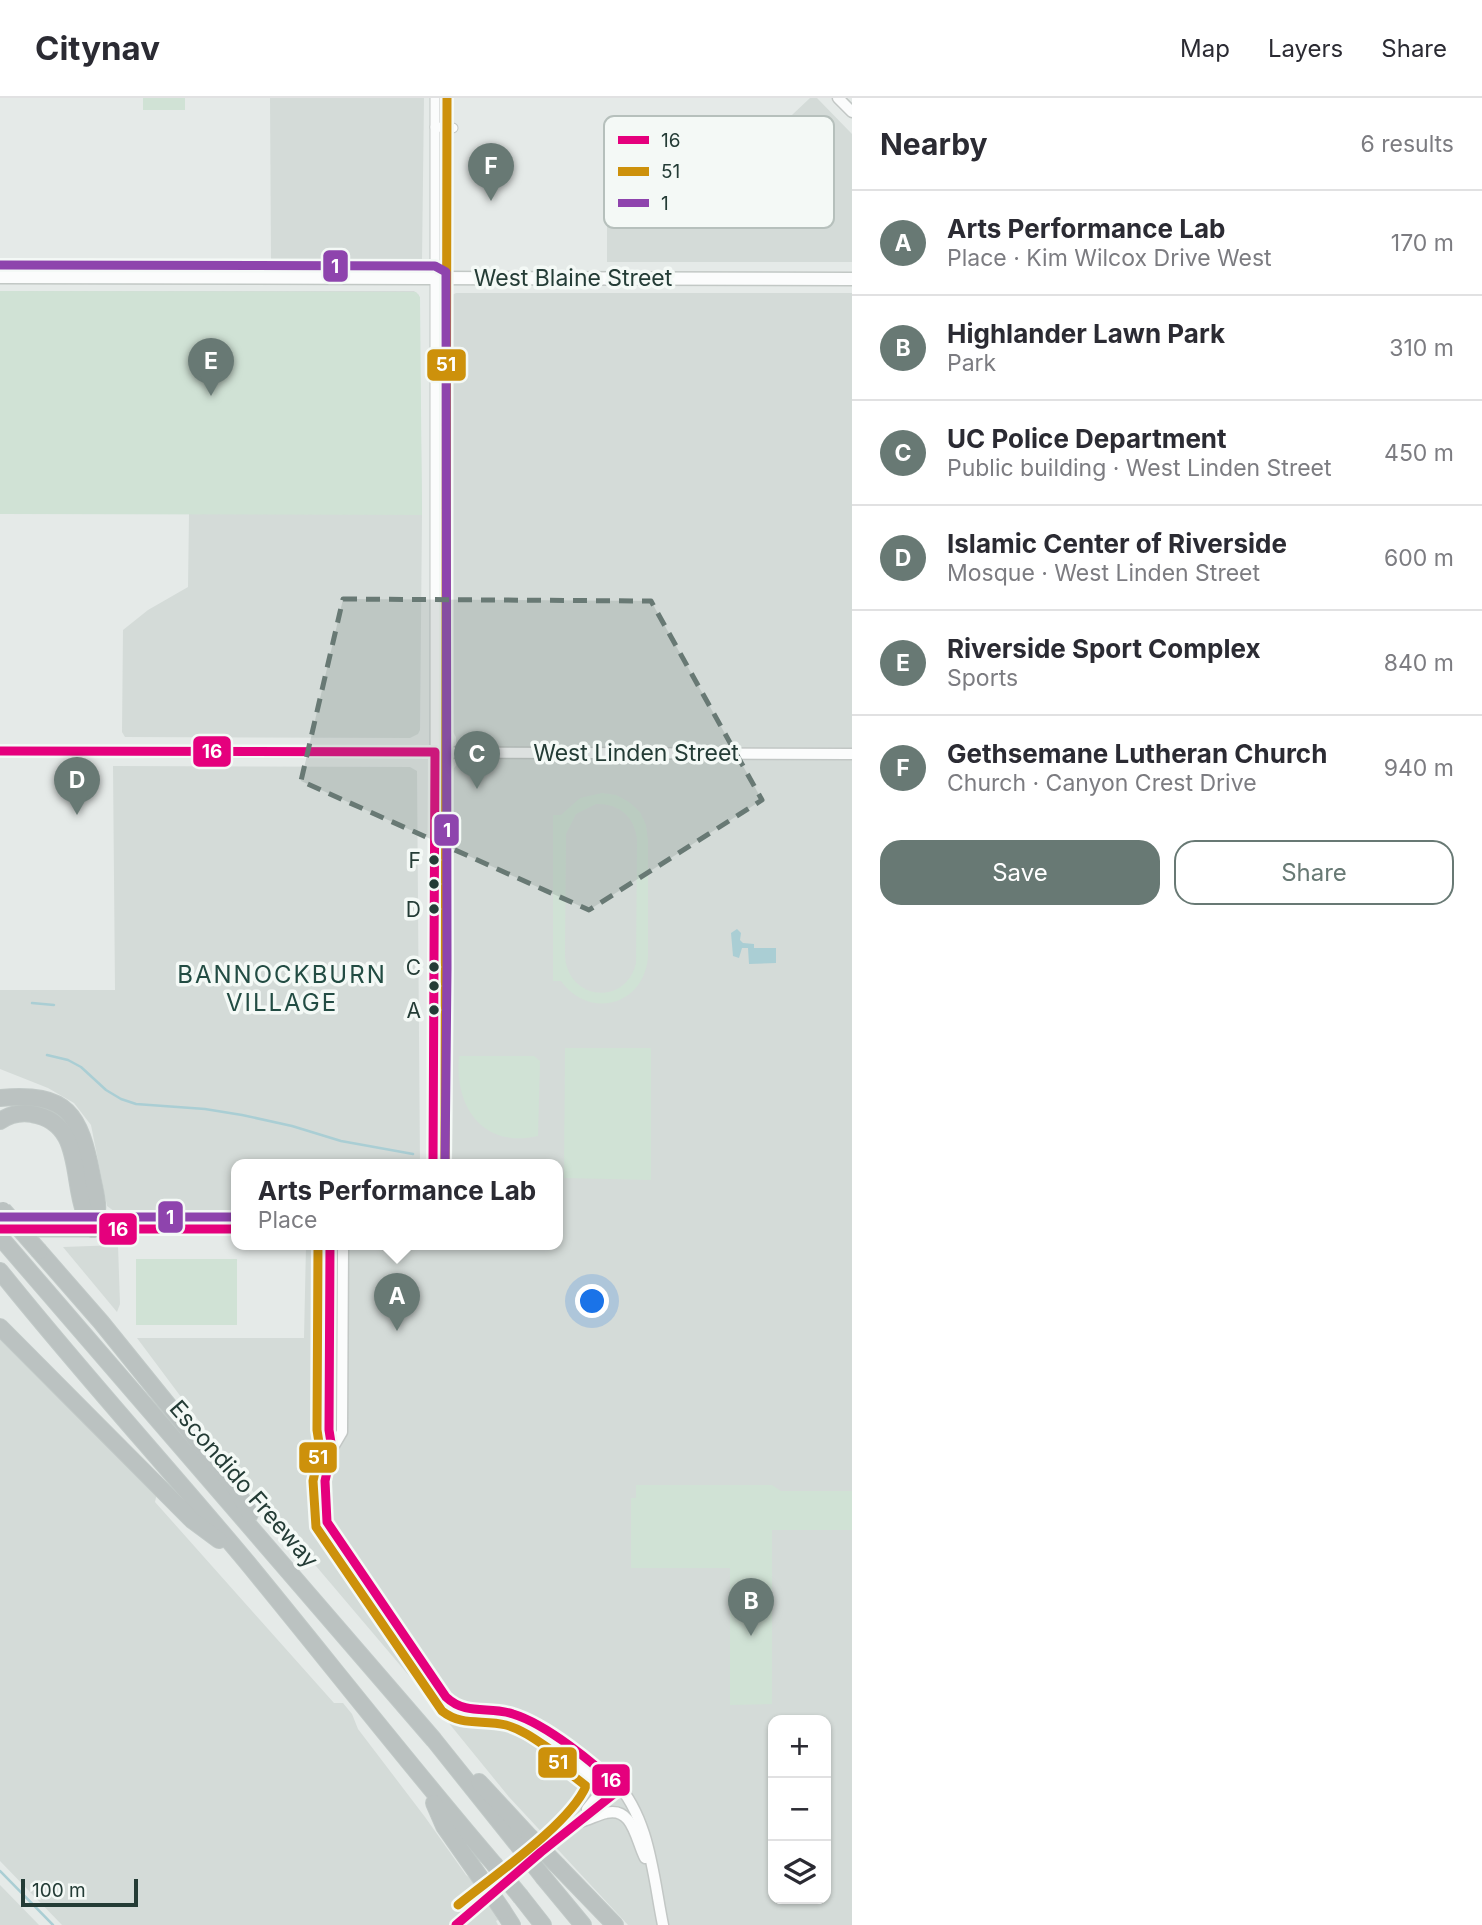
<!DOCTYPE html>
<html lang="en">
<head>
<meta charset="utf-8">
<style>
	body { margin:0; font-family:Inter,sans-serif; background:#f2f2f3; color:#2b2b33 }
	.controls { position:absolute; right:21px; bottom:21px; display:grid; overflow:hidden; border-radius:14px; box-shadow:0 2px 5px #0004 }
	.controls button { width:63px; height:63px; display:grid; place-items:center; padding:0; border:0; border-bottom:2px solid #e1e1e2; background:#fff; color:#2b2b33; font:35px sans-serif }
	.scale { position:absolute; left:21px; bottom:18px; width:117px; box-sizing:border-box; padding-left:7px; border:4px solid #243c36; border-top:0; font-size:19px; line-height:24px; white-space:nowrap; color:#243c36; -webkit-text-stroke:5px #f4f9f6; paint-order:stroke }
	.you { position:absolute; left:593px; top:1204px; width:24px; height:24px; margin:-18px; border:5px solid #fff; border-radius:50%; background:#1a73e8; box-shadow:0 0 0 10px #1a73e833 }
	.badge { display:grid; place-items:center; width:46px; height:46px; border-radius:50%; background:#687974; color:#fff; font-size:23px; font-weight:700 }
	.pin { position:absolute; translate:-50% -58px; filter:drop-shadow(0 2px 4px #0008) }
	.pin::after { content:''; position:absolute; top:37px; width:24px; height:21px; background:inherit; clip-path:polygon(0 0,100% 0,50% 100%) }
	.popup { position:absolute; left:231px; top:1061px; width:332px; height:91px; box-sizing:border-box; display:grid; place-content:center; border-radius:14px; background:#fff; filter:drop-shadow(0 2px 5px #0005); font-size:23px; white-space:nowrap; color:#7c7c81 }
	.popup b { font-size:26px; color:#2b2b33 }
	.popup::after { content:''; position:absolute; left:50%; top:100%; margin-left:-14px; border:14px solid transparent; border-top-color:#fff }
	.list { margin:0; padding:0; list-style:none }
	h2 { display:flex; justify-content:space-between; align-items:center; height:91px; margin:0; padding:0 28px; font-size:30px }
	h2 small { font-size:23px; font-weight:400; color:#7c7c81 }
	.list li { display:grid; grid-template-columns:46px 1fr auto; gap:21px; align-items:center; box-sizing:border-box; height:105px; padding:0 28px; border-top:2px solid #e1e1e2 }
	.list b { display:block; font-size:26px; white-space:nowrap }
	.list p { margin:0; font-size:23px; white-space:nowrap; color:#7c7c81 }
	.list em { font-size:23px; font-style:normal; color:#7c7c81 }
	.actions { display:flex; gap:14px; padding:21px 28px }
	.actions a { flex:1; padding:16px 0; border:2px solid #687974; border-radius:21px; text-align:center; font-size:24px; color:#687974 }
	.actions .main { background:#687974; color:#fff }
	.icon { flex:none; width:38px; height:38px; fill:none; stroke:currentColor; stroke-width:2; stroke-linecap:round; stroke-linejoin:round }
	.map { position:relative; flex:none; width:852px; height:1827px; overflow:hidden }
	header { display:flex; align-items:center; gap:42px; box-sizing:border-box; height:98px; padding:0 35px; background:#fff; border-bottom:2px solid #e1e1e2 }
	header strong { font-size:33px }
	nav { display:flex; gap:38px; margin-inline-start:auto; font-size:24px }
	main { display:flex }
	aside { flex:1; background:#fff }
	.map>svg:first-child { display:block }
	.built { fill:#d4dbd8; fill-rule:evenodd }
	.green { fill:#d0e2d5; fill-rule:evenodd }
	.water { fill:#aaced4 }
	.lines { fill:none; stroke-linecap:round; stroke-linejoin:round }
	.stream { stroke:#aaced4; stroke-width:2.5 }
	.primary-tunnel { stroke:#bec7c4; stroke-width:14; stroke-dasharray:14 7; stroke-linecap:butt }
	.minor-casing { stroke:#c2c7c5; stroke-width:11 }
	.tertiary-casing { stroke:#c2c7c5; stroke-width:13 }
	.secondary-casing { stroke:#c2c8c5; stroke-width:15 }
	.primary-casing { stroke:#c1c9c7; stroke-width:17 }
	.motorway-casing { stroke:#c1c9c7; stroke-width:18 }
	.minor { stroke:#fbfcfc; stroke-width:9 }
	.tertiary { stroke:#fbfcfc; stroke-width:10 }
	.secondary { stroke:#fbfcfc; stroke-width:12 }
	.primary { stroke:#cfd6d4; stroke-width:14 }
	.motorway { stroke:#bbc2c1; stroke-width:16 }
	.motorway-bridge-casing { stroke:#c1c9c7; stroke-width:18; stroke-linecap:butt }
	.motorway-bridge { stroke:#bbc2c1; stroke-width:16 }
	.bus-1-casing { stroke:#f4f9f6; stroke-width:14 }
	.bus-2-casing { stroke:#f4f9f6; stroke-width:14 }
	.bus-3-casing { stroke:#f4f9f6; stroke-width:14 }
	.bus-1 { stroke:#e5007d; stroke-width:9 }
	.bus-2 { stroke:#cd910b; stroke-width:9 }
	.bus-3 { stroke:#8e44ad; stroke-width:9 }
	.marked { fill:#687974; fill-opacity:0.2; stroke:#687974; stroke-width:5; stroke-dasharray:14 9; stroke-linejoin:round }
	.bus-dot { fill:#243c36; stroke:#f4f9f6; stroke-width:2.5 }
	.labels { text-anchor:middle; stroke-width:7; stroke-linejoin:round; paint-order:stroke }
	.bus-label { font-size:21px; fill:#243c36; stroke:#f4f9f6; text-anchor:end }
	.street-label { font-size:23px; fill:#243c36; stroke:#f4f9f6 }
	.neighbourhood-label { font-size:24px; letter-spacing:2px; fill:#224c43; stroke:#f4f9f6 }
	.key { fill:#f4f9f6; stroke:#b6c0bc; stroke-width:2 }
	.key-label { font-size:19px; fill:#243c36 }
	.line-badge { stroke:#f4f9f6; stroke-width:2.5 }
	.badge-label { font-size:19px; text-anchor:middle; font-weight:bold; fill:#fff }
</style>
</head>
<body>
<header>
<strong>Citynav</strong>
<nav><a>Map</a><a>Layers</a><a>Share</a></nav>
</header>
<main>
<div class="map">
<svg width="852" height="1827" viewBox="0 0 852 1827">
	<rect width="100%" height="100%" fill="#e5eae8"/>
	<!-- built -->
	<g class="built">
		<polygon points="270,0 424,0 422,162 271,163"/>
		<polygon points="810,0 817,0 852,36 852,164 607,164 607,111 755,111 756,51"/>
		<polygon points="0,193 414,193 419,197 422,417 420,632 418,636 410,640 125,639 122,634 123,532 148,512 188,489 189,416 0,416"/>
		<path d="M456,195h396v1632h-224l-119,-128 -70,-86 -196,-231 -106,-142h167l2,-92 45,2 4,-2 203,-1v-80h-106l-1,-394 5,-5v-29l-3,-5 -2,-285 1,-152zM773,1622h53v179h-53z"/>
		<polygon points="113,668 410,669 417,673 420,1067 236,1067 236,1116 118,1116 107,1108 91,1027 74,1005 48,990 0,971 0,892 115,892"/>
		<polygon points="118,1147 120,1206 117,1214 63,1149"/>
		<polygon points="0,1241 157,1395 155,1404 334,1605 343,1605 352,1616 358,1631 425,1719 466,1777 476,1785 500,1821 496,1823 498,1827 62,1827 0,1763"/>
		<polygon points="0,1787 39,1827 0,1827"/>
	</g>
	<!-- green -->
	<g class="green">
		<rect x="143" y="0" width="42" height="12"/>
		<polygon points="0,193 416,194 420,199 422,417 0,416"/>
		<path d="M602,695l14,2 13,7 11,10 6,13 2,15v117c-4,49 -59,63 -87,24h-8v-166h8l19,-17zM596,706c23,-1 39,13 41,36l-1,123c-10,43 -67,38 -71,-6l1,-123 10,-20z"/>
		<polygon points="565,950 651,950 651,1082 564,1080"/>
		<path d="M459,958h75l6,5 -2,75c-56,13 -84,-30 -79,-80z"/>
		<rect x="136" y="1161" width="101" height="66"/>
		<polygon points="636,1387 772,1387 781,1393 852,1393 852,1432 772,1432 772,1606 730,1607 730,1470 631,1470 631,1400 636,1400"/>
	</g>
	<!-- water -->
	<polygon class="water" points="737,831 741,835 740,842 743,845 754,846 754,850 776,850 776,865 749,866 748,850 742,850 739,860 733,858 731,835"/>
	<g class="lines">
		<!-- stream -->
		<g class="stream">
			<polyline points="32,905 54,907"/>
			<polyline points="47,957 68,962 81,969 106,992 121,1001 136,1006 205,1011 242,1017 292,1028 341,1043 413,1056"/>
			<polyline points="0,1773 53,1827"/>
		</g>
		<!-- primary-tunnel -->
		<polyline class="primary-tunnel" points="0,1131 26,1131"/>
		<defs>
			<g id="minor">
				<polyline points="435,29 453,30"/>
				<polyline points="435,654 435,0"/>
			</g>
			<g id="tertiary">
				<polyline points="838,0 852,14"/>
				<polyline points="0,653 852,656"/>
				<polyline points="433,1067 435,654"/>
				<polyline points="93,1131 236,1131"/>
				<path d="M330,1147l-1,185 3,19 -7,32 2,41 119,175c18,20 42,10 65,17 19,5 34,18 50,29 17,12 38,23 53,37 36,38 39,96 49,145"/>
				<polyline points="332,1351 342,1334 343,1147"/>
				<polyline points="567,1648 566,1657 599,1684 599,1696 587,1711"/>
				<path d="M580,1724c9,-2 17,-7 26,-9 27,-7 30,28 39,45"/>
				<polyline points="456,1827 541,1754 620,1691"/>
			</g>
			<polyline id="secondary" points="0,179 852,181"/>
			<polyline id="primary" points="28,1131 93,1131"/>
			<g id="motorway">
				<path d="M0,1000c68,-6 80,16 92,78 4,22 9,31 1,53"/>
				<path d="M0,1023c9,-6 21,-9 32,-7 51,8 39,65 53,100 2,5 6,10 8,15"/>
				<polyline points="0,1139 434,1642 518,1747"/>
				<polyline points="39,1153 101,1224 236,1391 250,1416"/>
				<path d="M0,1173c79,99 165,193 246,290 83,101 163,204 248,303"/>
				<polyline points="0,1229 192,1422 219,1442"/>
				<polyline points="479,1684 529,1738"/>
				<polyline points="434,1705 444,1728 479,1778"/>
				<polyline points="558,1768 615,1827"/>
				<polyline points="544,1780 583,1827"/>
				<polyline points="521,1799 543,1827"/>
				<polyline points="503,1813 512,1827"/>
			</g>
		</defs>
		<!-- minor casing -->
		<use href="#minor" class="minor-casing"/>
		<!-- tertiary casing -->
		<use href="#tertiary" class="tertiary-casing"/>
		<!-- secondary casing -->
		<use href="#secondary" class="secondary-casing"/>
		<!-- primary casing -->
		<use href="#primary" class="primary-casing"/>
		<!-- motorway casing -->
		<use href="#motorway" class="motorway-casing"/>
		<!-- minor -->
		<use href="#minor" class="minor"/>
		<!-- tertiary -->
		<use href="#tertiary" class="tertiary"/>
		<!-- secondary -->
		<use href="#secondary" class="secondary"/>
		<!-- primary -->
		<use href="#primary" class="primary"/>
		<!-- motorway -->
		<use href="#motorway" class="motorway"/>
		<defs>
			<g id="motorway-bridge">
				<polyline points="3,1112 39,1153"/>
				<polyline points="529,1738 558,1768"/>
				<polyline points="518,1747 544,1780"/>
				<polyline points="494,1766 521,1799"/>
				<polyline points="479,1778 503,1813"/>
			</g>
		</defs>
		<!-- motorway-bridge casing -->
		<use href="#motorway-bridge" class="motorway-bridge-casing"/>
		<!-- motorway-bridge -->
		<use href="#motorway-bridge" class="motorway-bridge"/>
		<defs>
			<g id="bus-1">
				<polyline points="0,653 435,654 433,1067"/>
				<polyline points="0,1131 236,1131"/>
				<path d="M330,1147l-1,185 3,19 -7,32 2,41 119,175c20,19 43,9 67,17 33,10 83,50 107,75l-79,63 -85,73"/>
			</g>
			<g id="bus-2">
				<polyline points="445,1067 447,0"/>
				<path d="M318,1147l-1,185 3,19 -7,32 3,46 126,184c20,16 41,8 64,14 18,5 33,17 48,27l4,12 28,22c-16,38 -94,91 -128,119"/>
			</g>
			<g id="bus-3">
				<polyline points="0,167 435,168 446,174 447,870 445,1067"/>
				<polyline points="0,1119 236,1119"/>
			</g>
		</defs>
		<!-- bus-1 casing -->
		<use href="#bus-1" class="bus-1-casing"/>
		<!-- bus-2 casing -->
		<use href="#bus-2" class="bus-2-casing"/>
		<!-- bus-3 casing -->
		<use href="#bus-3" class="bus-3-casing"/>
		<!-- bus-1 -->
		<use href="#bus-1" class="bus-1"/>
		<!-- bus-2 -->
		<use href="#bus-2" class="bus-2"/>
		<!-- bus-3 -->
		<use href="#bus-3" class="bus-3"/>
	</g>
	<!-- marked area -->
	<path class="marked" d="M343,501l308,2 111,199 -173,110 -288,-129z"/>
	<!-- markers -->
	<g class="bus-dot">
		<circle cx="434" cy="762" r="6"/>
		<circle cx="434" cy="786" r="6"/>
		<circle cx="434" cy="811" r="6"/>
		<circle cx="434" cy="869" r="6"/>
		<circle cx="434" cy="888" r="6"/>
		<circle cx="434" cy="912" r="6"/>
	</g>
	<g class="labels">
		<!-- bus labels -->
		<g class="bus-label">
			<text x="421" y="770">F</text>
			<text x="421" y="819">D</text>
			<text x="421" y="877">C</text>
			<text x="421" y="920">A</text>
		</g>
		<!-- street labels -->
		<g class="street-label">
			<text x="573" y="188">West Blaine Street</text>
			<text x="636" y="663">West Linden Street</text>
			<text transform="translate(244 1386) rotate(49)" y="8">Escondido Freeway</text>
		</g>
		<!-- neighbourhood labels -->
		<g class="neighbourhood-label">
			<text x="282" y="885">BANNOCKBURN<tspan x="282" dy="28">VILLAGE</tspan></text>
		</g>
	</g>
	<!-- legend -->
	<rect x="604" y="18" width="230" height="112" rx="10" class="key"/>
	<rect x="618" y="38" width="31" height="8" fill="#e5007d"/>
	<rect x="618" y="69" width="31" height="9" fill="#cd910b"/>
	<rect x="618" y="101" width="31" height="8" fill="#8e44ad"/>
	<g class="key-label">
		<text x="661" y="49">16</text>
		<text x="661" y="80">51</text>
		<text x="661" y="112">1</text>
	</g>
	<g class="line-badge">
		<rect x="322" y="151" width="27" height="34" rx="7" fill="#8e44ad"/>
		<rect x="426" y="250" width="41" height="34" rx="7" fill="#cd910b"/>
		<rect x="192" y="637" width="40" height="33" rx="7" fill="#e5007d"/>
		<rect x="433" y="715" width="27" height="34" rx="7" fill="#8e44ad"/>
		<rect x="157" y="1102" width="27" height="34" rx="7" fill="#8e44ad"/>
		<rect x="98" y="1114" width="40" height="34" rx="7" fill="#e5007d"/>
		<rect x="298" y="1343" width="40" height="33" rx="7" fill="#cd910b"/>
		<rect x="537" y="1648" width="41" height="33" rx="7" fill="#cd910b"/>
		<rect x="591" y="1665" width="40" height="34" rx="7" fill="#e5007d"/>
	</g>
	<g class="badge-label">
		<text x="335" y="175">1</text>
		<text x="446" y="273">51</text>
		<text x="212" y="660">16</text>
		<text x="447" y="739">1</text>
		<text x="170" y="1126">1</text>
		<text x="118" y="1138">16</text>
		<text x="318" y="1366">51</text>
		<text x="558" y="1671">51</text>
		<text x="611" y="1689">16</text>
	</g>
</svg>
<div class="controls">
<button>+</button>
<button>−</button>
<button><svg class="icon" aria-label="layers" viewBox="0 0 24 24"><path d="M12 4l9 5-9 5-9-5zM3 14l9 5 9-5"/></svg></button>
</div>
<div class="scale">100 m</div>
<div class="you"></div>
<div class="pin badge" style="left:397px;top:1233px">A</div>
<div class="popup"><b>Arts Performance Lab</b>Place</div>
<div class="pin badge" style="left:751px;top:1538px">B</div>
<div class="pin badge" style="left:477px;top:691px">C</div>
<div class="pin badge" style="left:77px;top:717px">D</div>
<div class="pin badge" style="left:211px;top:298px">E</div>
<div class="pin badge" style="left:491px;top:103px">F</div>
</div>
<aside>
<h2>Nearby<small>6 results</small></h2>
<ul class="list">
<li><span class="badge">A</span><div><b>Arts Performance Lab</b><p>Place · Kim Wilcox Drive West</p></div><em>170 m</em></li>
<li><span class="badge">B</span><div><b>Highlander Lawn Park</b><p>Park</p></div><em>310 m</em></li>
<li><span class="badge">C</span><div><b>UC Police Department</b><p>Public building · West Linden Street</p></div><em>450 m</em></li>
<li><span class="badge">D</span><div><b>Islamic Center of Riverside</b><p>Mosque · West Linden Street</p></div><em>600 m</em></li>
<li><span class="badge">E</span><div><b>Riverside Sport Complex</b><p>Sports</p></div><em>840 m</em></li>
<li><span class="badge">F</span><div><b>Gethsemane Lutheran Church</b><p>Church · Canyon Crest Drive</p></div><em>940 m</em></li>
</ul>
<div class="actions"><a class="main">Save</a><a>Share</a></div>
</aside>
</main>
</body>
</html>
